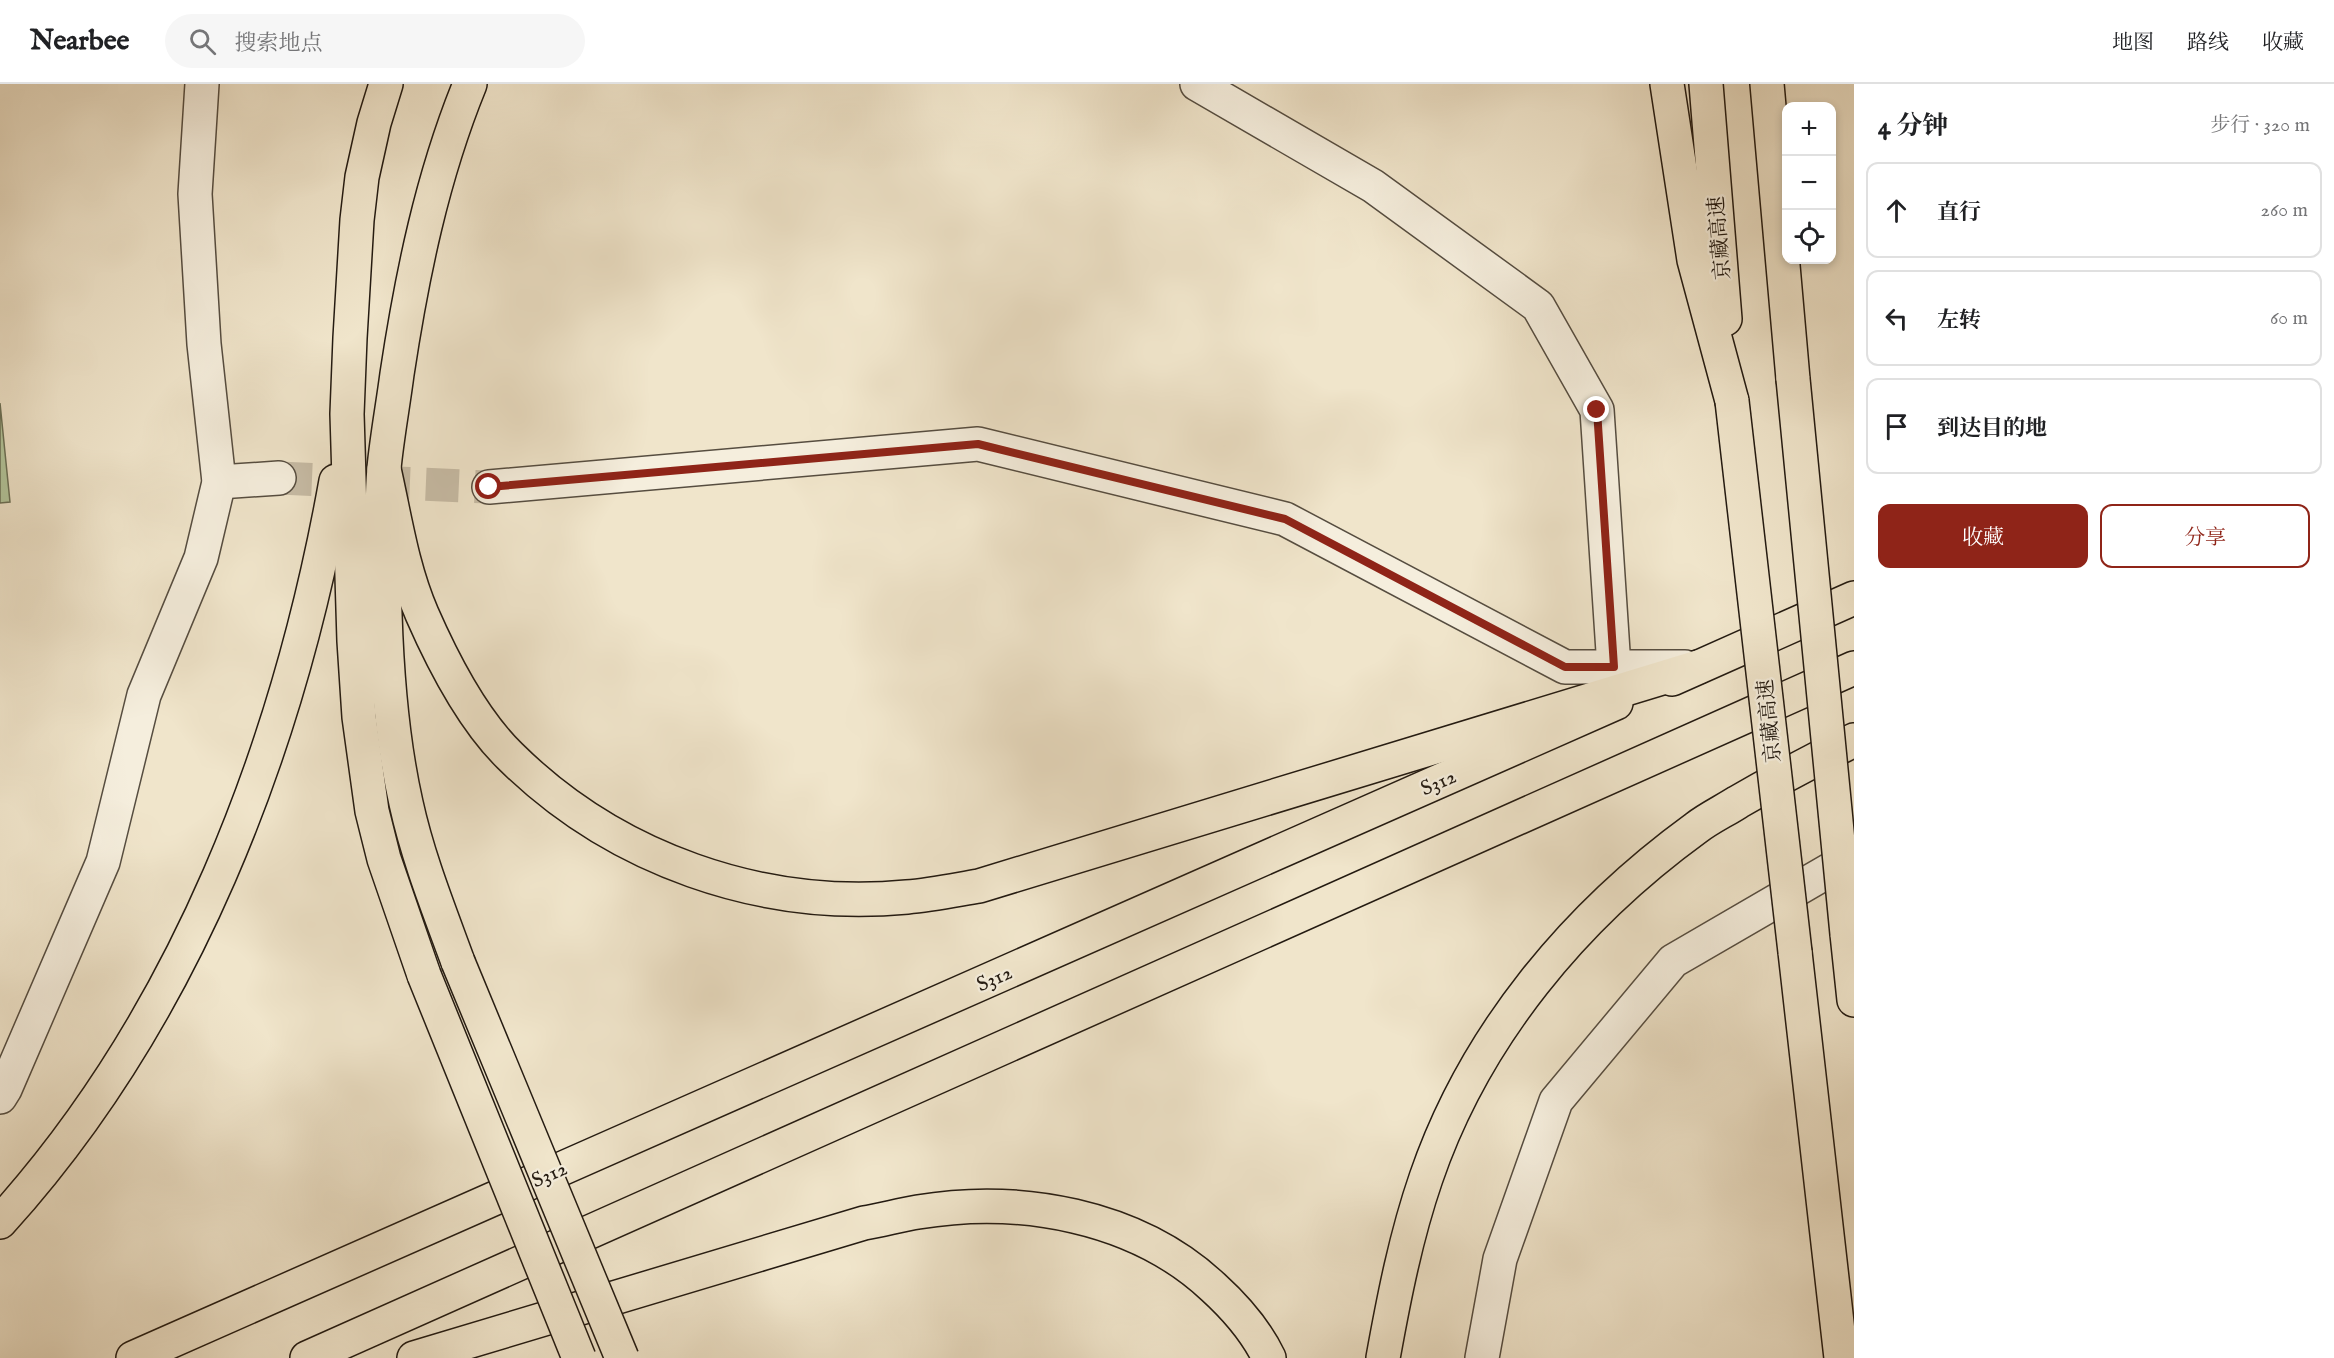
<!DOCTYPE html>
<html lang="zh">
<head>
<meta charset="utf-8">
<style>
	body { margin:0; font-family:"IM FELL English","Noto Serif SC",serif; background:#f6f6f6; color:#202124 }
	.controls { position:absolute; right:18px; top:18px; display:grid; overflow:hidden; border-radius:12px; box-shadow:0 3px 9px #0003 }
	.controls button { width:54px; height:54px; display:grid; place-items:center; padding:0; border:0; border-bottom:2px solid #e0e0e0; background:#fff; color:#202124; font:30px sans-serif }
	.stop { position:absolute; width:18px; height:18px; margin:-14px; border:4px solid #8f2418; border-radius:50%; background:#fff }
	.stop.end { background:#8f2418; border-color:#fff; box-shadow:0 2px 6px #0008 }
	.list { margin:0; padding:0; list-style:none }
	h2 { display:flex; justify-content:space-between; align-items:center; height:78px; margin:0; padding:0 24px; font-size:26px }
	h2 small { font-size:20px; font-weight:400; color:#757577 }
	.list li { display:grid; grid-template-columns:39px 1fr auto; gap:18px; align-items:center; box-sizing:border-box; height:96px; margin:0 12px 12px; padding:0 12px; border:2px solid #e0e0e0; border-radius:12px }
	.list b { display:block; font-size:22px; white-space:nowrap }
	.list em { font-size:20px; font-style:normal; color:#757577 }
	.actions { display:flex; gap:12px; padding:18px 24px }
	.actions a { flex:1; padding:14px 0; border:2px solid #8f2418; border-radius:12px; text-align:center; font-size:21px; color:#8f2418 }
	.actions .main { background:#8f2418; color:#fff }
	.icon { flex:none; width:33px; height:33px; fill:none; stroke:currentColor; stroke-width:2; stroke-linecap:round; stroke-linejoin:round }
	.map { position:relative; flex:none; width:1854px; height:1274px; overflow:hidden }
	header { display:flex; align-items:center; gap:36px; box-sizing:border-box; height:84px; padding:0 30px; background:#fff; border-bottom:2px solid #e0e0e0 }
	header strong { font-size:28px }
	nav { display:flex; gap:33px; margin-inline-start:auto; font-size:21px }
	.search { width:420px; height:54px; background:#f6f6f6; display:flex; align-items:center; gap:15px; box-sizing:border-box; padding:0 21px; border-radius:33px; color:#757577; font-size:22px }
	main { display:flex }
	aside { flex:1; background:#fff }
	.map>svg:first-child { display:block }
	.green { fill:#b3c69c; stroke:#6b7056; stroke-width:1.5 }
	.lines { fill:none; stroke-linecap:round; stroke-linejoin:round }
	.minor-tunnel { stroke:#c7bca6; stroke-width:33; stroke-dasharray:33 16; stroke-linecap:butt }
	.minor-casing { stroke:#564d40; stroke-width:36 }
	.primary-casing { stroke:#231a11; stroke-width:36 }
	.motorway-casing { stroke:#231a11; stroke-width:36 }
	.minor { stroke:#f5eedd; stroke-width:33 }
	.primary { stroke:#f0e5cb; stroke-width:33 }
	.motorway { stroke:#f0e5cb; stroke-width:33 }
	.motorway-bridge-casing { stroke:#231a11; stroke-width:36; stroke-linecap:butt }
	.motorway-bridge { stroke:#f0e5cb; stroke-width:33 }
	.route { stroke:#8f2418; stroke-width:8 }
	.labels { text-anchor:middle; stroke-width:4.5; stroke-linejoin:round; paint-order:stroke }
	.street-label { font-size:21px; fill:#231a11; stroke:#f5eedd }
</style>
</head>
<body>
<header>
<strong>Nearbee</strong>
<div class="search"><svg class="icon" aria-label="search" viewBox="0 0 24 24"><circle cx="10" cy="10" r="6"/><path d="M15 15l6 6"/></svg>搜索地点</div>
<nav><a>地图</a><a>路线</a><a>收藏</a></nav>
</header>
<main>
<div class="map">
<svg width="1854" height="1274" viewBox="0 0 1854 1274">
	<rect width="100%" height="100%" fill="#f0e5cb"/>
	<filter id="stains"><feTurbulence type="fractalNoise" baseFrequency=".00333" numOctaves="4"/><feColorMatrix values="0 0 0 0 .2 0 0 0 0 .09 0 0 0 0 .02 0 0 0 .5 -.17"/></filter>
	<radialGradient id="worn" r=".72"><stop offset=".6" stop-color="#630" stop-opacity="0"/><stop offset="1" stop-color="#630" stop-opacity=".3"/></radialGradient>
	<!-- green -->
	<polygon class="green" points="0,319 10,418 0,419"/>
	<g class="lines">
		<!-- minor-tunnel -->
		<polyline class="minor-tunnel" points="279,394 489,403"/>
		<defs>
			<g id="minor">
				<polyline points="1197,0 1373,102 1538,222 1597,326 1614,583"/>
				<polyline points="219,398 279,394"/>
				<polyline points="489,403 978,360 1285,435 1565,583 1685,583"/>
				<polyline points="0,1013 5,1005 103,778 144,611 201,474 219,398 204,260 195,110 202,0"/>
				<polyline points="1482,1274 1500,1175 1556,1017 1673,877 1854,772"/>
			</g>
			<g id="primary">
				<polyline points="1672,595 1854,514"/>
				<polyline points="133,1274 1616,619"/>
				<polyline points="307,1274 1854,584"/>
			</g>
			<g id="motorway">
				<polyline points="386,0 374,39 362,93 357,136 350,254 347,330 354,557 359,633 372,727 384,775 424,891"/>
				<polyline points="1667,0 1694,176 1732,317"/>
				<polyline points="1706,0 1725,235"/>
				<polyline points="1767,0 1793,295"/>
				<path d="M384,385c11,49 18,99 38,145 21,48 50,105 88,142 104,103 251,155 397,141 24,-2 48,-7 72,-11l719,-219"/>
				<polyline points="1847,850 1854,916"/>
				<polyline points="1795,868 1841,1274"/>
				<path d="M458,878c-19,-52 -40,-104 -52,-159 -14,-62 -19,-126 -21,-189 -2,-48 -5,-99 -1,-146 3,-31 9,-63 13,-94 15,-99 35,-197 73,-290"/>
				<path d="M0,1138c185,-204 288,-473 336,-741"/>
				<path d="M414,1274l450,-135c18,-3 36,-8 54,-11 101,-17 218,3 295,75 22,20 43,44 56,71"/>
				<path d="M1383,1274c11,-61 23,-122 43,-180 49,-143 149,-262 270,-350 13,-10 28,-17 42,-26 38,-22 76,-42 116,-62"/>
			</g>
		</defs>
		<!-- minor casing -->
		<use href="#minor" class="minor-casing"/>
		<!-- primary casing -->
		<use href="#primary" class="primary-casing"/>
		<!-- motorway casing -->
		<use href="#motorway" class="motorway-casing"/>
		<!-- minor -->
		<use href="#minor" class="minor"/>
		<!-- primary -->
		<use href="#primary" class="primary"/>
		<!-- motorway -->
		<use href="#motorway" class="motorway"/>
		<defs>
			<g id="motorway-bridge">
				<polyline points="1793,295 1847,850"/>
				<polyline points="1732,317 1795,868"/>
				<polyline points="458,878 622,1274"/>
				<polyline points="424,891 579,1274"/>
			</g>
		</defs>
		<!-- motorway-bridge casing -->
		<use href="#motorway-bridge" class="motorway-bridge-casing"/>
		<!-- motorway-bridge -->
		<use href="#motorway-bridge" class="motorway-bridge"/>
	</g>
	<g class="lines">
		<!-- route -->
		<polyline class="route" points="489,403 978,360 1285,435 1565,583 1614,583 1597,326"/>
	</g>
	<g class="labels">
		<!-- street labels -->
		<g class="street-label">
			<text transform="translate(1719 154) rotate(-95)" y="7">京藏高速</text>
			<text transform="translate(1769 637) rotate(-96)" y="7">京藏高速</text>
			<text transform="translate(1438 698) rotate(-24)" y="7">S312</text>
			<text transform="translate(994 894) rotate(-24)" y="7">S312</text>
			<text transform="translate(549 1090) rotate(-24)" y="7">S312</text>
		</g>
	</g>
	<rect width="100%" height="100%" filter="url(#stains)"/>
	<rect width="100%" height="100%" fill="url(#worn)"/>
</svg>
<div class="controls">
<button>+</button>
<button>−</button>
<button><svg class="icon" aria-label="locate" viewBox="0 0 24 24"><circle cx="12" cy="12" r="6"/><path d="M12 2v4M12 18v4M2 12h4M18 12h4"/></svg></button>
</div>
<div class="stop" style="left:489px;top:403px"></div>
<div class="stop end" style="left:1597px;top:326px"></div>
</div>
<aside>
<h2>4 分钟<small>步行 · 320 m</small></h2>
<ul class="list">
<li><svg class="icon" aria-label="ahead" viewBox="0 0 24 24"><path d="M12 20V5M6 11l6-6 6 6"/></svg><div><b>直行</b></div><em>260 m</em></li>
<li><svg class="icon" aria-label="left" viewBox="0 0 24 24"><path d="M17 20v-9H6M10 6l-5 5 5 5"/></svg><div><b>左转</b></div><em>60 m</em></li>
<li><svg class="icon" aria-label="arrive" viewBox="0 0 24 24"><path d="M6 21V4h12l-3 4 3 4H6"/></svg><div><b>到达目的地</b></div></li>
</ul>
<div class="actions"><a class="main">收藏</a><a>分享</a></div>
</aside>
</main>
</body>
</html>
